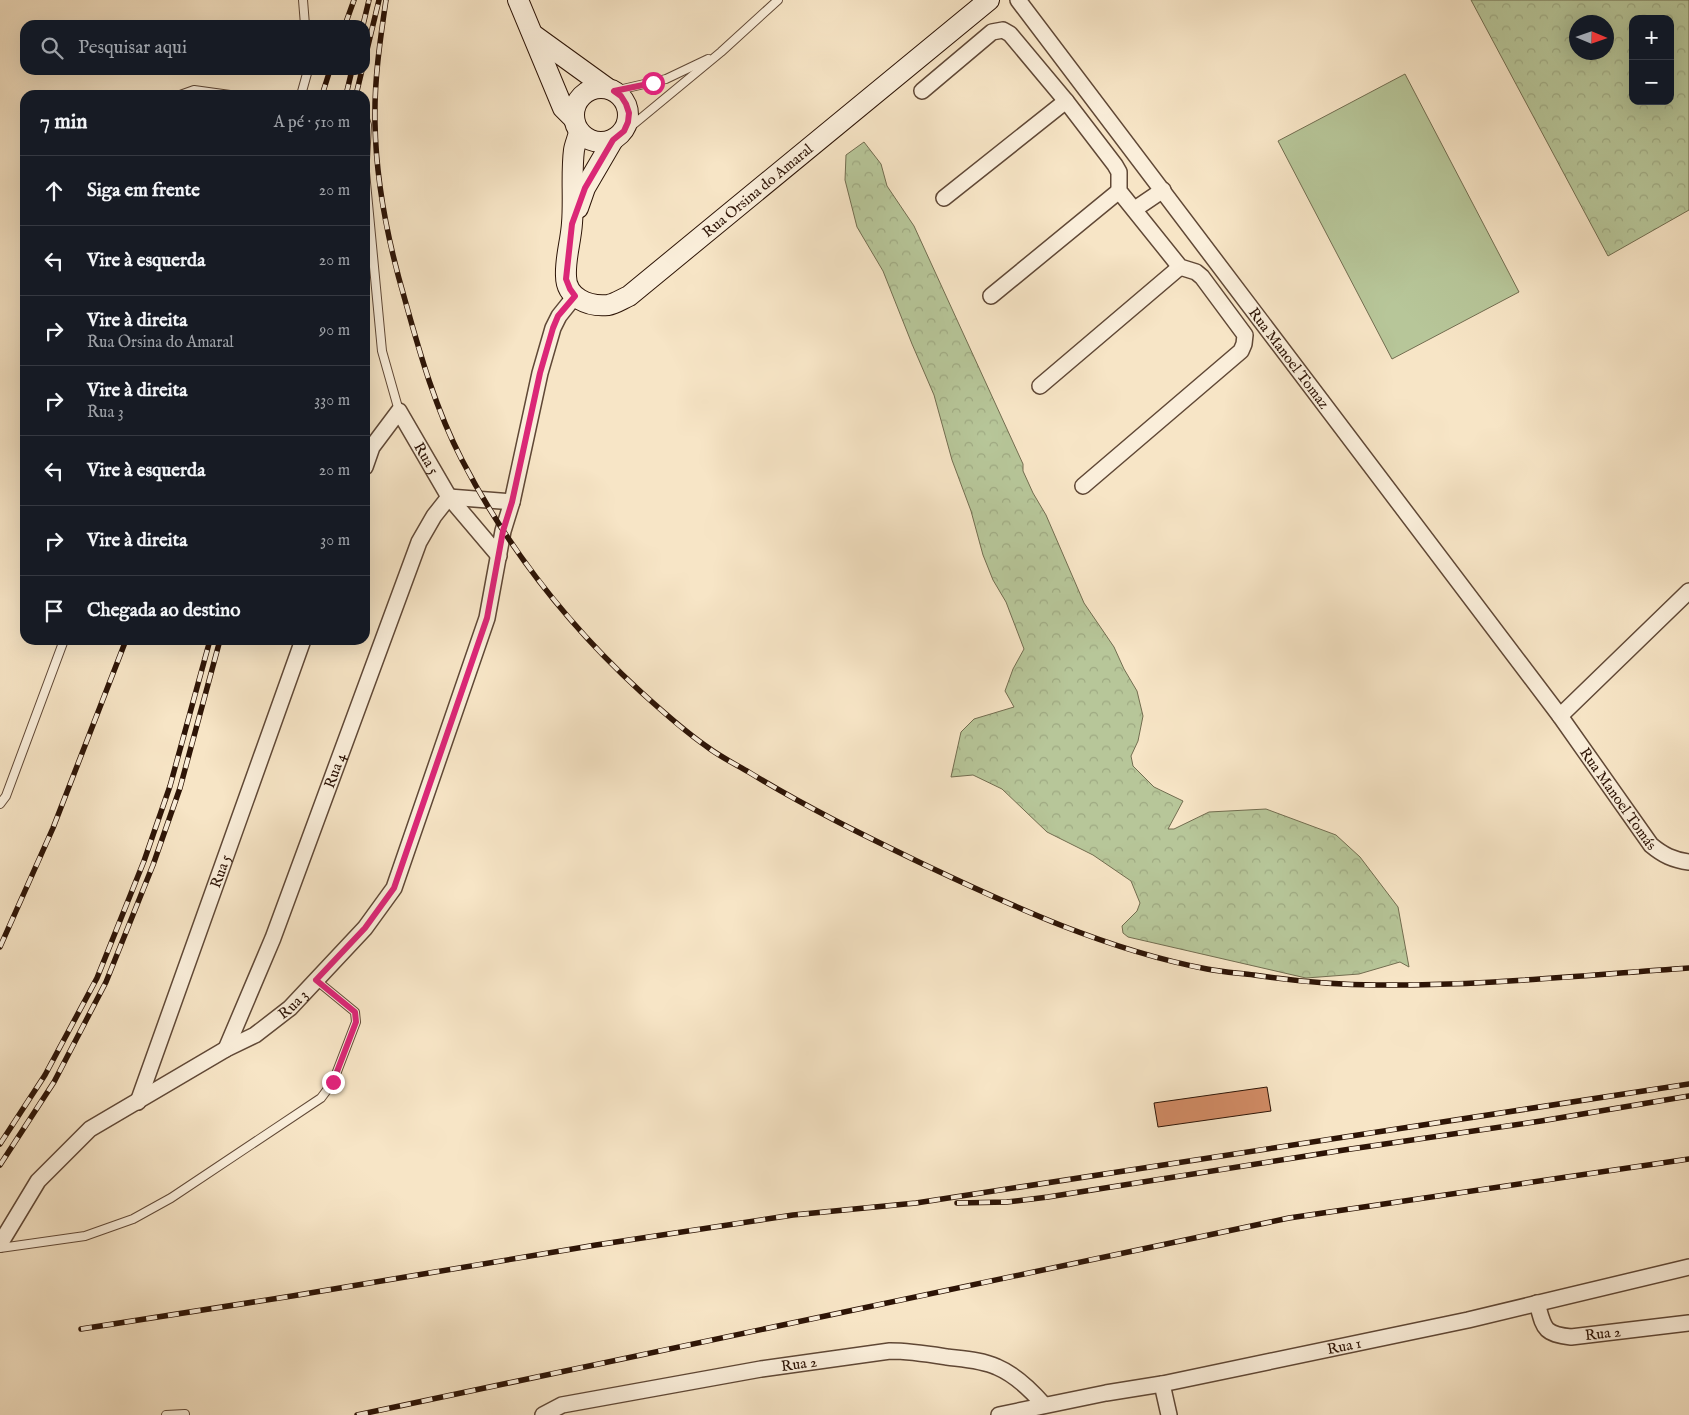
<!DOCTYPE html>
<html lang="pt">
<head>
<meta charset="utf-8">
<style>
	body { margin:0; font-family:"IM FELL English",serif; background:#242831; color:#f1f3f6 }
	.controls { position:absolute; right:15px; top:15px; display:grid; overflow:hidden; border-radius:10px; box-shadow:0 5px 20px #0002 }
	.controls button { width:45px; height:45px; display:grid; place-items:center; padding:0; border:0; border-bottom:1px solid #363941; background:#171b24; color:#f1f3f6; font:25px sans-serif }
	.compass { position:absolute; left:1569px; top:15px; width:45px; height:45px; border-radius:50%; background:#171b24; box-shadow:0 5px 20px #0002; rotate:92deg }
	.stop { position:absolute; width:15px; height:15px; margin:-11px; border:4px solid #db2777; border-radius:50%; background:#fff }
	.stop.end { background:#db2777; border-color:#fff; box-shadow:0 1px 5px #0008 }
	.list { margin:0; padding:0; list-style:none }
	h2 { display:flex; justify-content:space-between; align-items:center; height:65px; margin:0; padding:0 20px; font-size:21px }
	h2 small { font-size:16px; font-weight:400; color:#9ea1a6 }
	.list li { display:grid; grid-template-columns:32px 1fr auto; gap:15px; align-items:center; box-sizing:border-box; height:70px; padding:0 20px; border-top:1px solid #363941 }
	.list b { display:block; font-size:19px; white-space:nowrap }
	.list p { margin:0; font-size:16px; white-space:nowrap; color:#9ea1a6 }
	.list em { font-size:16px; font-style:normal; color:#9ea1a6 }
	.icon { flex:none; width:28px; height:28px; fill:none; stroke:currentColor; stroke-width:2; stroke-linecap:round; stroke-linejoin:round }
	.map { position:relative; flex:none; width:1689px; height:1415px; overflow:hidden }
	.search { position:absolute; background:#171b24; box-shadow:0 5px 20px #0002; left:20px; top:20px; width:350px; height:55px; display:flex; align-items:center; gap:12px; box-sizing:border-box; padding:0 18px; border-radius:15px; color:#9ea1a6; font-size:19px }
	.panel { position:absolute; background:#171b24; box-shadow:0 5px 20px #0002; left:20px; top:90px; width:350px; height:555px; border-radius:15px }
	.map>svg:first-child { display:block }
	.forest { fill:url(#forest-crowns); stroke:#726d50; fill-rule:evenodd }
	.pitch { fill:#b7c699; stroke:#726d50 }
	.building { fill:#d18b65; stroke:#2d1406 }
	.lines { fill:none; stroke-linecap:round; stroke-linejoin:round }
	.lane-casing { stroke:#604836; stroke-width:10 }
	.street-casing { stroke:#604836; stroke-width:18 }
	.secondary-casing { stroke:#2d1406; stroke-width:22 }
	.lane { stroke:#faeeda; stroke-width:8 }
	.street { stroke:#faeeda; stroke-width:15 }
	.secondary { stroke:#faeeda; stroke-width:20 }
	.rail-casing { stroke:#2d1406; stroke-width:5.5 }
	.rail { stroke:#faeeda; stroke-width:4; stroke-dasharray:11; stroke-linecap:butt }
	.route { stroke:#db2777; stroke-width:6 }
	.labels { text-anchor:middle; stroke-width:5; stroke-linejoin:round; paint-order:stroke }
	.street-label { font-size:15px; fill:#2d1406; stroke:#faeeda }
</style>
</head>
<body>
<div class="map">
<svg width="1689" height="1415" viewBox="0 0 1689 1415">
	<defs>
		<pattern id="forest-crowns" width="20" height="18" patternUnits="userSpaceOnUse" patternTransform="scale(1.25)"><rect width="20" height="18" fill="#b7c699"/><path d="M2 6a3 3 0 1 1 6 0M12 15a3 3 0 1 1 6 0" fill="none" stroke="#9ea982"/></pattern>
	</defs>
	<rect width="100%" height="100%" fill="#f7e5c6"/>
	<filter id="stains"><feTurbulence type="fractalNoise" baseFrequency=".004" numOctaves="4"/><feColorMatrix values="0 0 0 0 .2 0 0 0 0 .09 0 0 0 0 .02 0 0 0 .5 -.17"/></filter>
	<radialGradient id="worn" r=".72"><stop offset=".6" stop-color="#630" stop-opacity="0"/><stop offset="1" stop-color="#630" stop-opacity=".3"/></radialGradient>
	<!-- forest -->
	<g class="forest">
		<path d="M1471,0h218v210l-81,46zM1633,19h37v82h-37zM1576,22h30v30h-30z"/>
		<polygon points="864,142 881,164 887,186 914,226 1023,464 1023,471 1033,493 1046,515 1084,603 1114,647 1124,669 1137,691 1143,716 1138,741 1131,756 1133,766 1154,787 1183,801 1168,829 1174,829 1209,812 1266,809 1336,835 1360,857 1398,907 1409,967 1400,962 1359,974 1306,978 1128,937 1123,933 1122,926 1137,911 1140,903 1131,881 1093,855 1047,832 1002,789 973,775 951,777 961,732 974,719 1014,707 1005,691 1013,669 1024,649 1006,602 993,580 983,555 971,511 952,460 934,395 912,344 883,271 857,227 845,180 846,155"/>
	</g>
	<!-- pitch -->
	<polygon class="pitch" points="1405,74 1519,292 1392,359 1278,141"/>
	<!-- building -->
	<polygon class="building" points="1267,1087 1271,1111 1158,1127 1154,1103"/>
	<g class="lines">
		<defs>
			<g id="lane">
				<polyline points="303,0 305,25"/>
				<polyline points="614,91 666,79 708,59"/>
				<polyline points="180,95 194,90 230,95"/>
				<polyline points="301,95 308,70"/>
				<polyline points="365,119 367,125 365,160"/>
				<polyline points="617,138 721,52 778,0"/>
				<polyline points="365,172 382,351 399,411"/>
				<polyline points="0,804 6,796 64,640"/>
				<polyline points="0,1248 85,1236 133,1219 171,1198 321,1098 333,1082 356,1022 355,1012 316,980"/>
				<polyline points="166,1415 185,1414"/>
			</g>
			<g id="street">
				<path id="s1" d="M1018,0l542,716 91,129c12,10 22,15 38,17"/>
				<polyline points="922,91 992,32 1003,30 1010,34 1066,101 1115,165 1119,172 1119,191 1180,267 1196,272 1202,277 1245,335 1244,344 1241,351 1083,486"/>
				<polyline points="944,198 1066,101"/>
				<polyline points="1135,209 1163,190"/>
				<polyline points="991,296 1119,191"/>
				<polyline points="1040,386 1180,267"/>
				<path id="s2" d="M365,467l7,-20 27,-36 50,86 50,59"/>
				<polyline points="1560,716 1689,591"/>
				<path id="s3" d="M226,1049l47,-111 146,-396 15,-26 15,-19 63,5"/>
				<path id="s4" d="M138,1102l165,-462"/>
				<path id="s5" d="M0,1244l38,-63 52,-52 136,-80 29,-14 35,-27 75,-80 29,-40 93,-270 16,-87 9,-29 28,-129 13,-45 6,-12 16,-20"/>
				<path id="s6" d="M1537,1303c7,25 6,31 34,34l118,-14"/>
				<polyline points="1162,1384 1169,1415"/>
				<path id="s7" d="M543,1415l19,-10 199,-36 129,-18c20,0 38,3 57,6 16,2 35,3 50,10 19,8 34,23 47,38"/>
				<path id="s8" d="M999,1415l107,-22 56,-9 306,-64 221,-53"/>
			</g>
			<g id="secondary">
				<polyline points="518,0 563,108 574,119"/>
				<polyline points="535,36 607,88"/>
				<circle cx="601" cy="115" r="27"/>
				<path id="s9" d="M579,132c-1,6 -4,12 -5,18 -3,23 0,50 -2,73 -1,18 -7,35 -6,53 0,22 23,31 42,29 7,-1 14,-6 21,-9l360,-296"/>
				<polyline points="578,208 585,188 613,140"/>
			</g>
		</defs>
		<!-- lane casing -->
		<use href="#lane" class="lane-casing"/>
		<!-- street casing -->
		<use href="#street" class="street-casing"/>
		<!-- secondary casing -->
		<use href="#secondary" class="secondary-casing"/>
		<!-- lane -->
		<use href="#lane" class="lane"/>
		<!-- street -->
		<use href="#street" class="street"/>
		<!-- secondary -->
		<use href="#secondary" class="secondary"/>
		<defs>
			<g id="rail">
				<path d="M386,0c-6,41 -12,81 -11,123 1,60 13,119 30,177 15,54 31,110 57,160 45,87 107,166 179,232 21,19 42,38 65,54 13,10 27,17 41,25 57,35 116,64 176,93 91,43 184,86 284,105 15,3 31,4 47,6 40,6 82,10 123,10 104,1 208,-10 312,-17"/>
				<polyline points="345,25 354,0"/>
				<polyline points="363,25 369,0"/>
				<polyline points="365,58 379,0"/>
				<polyline points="322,95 330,70"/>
				<polyline points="346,95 352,70"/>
				<polyline points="356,95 362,70"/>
				<polyline points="0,947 53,828 126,640"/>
				<polyline points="0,1144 45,1075 97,978 144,861 170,786 210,640"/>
				<polyline points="0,1165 54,1082 106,982 153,865 180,788 220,640"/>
				<polyline points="957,1203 1007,1202 1048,1197 1344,1150 1541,1121 1689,1096"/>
				<polyline points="81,1329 292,1296 596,1245 793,1215 916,1203 1689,1084"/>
				<polyline points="357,1415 1289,1218 1689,1159"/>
			</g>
		</defs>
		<!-- rail casing -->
		<use href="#rail" class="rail-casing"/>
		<!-- rail -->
		<use href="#rail" class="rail"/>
	</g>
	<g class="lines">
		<!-- route -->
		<polyline class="route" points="333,1082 356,1022 355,1012 316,980 365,928 394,888 487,618 503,531 512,502 540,373 553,328 558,316 575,296 570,289 566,279 572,224 585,188 613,140 624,131 628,122 629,113 626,104 621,96 614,91 653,83"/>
	</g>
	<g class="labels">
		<!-- street labels -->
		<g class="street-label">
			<text dy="5" stroke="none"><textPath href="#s9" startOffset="392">Rua Orsina do Amaral</textPath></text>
			<text dy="5" stroke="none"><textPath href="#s1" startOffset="449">Rua Manoel Tomaz</textPath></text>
			<text dy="5" stroke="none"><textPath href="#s2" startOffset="121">Rua 5</textPath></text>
			<text dy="5" stroke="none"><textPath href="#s3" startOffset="299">Rua 4</textPath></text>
			<text dy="5" stroke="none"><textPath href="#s1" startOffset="999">Rua Manoel Tomás</textPath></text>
			<text dy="5" stroke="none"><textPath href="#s4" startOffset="245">Rua 5</textPath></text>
			<text dy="5" stroke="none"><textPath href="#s5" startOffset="386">Rua 3</textPath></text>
			<text dy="5" stroke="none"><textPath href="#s6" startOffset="86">Rua 2</textPath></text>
			<text dy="5" stroke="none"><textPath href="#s8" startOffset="352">Rua 1</textPath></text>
			<text dy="5" stroke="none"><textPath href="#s7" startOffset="262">Rua 2</textPath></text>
		</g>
	</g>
	<rect width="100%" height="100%" filter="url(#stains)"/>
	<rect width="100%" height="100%" fill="url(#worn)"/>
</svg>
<div class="controls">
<button>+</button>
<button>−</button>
</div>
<svg class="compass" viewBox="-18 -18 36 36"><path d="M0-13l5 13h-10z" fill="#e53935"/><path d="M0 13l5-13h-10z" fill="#9ea1a6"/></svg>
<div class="stop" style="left:653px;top:83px"></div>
<div class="stop end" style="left:333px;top:1082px"></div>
<div class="search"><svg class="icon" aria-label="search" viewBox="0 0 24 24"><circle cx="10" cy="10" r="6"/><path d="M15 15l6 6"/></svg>Pesquisar aqui</div>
<section class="panel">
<h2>7 min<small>A pé · 510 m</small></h2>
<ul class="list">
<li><svg class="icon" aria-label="ahead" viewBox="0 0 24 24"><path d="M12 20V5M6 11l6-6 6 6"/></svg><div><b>Siga em frente</b></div><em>20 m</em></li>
<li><svg class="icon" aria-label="left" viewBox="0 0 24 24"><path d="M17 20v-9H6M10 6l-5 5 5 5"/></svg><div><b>Vire à esquerda</b></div><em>20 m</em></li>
<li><svg class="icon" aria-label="right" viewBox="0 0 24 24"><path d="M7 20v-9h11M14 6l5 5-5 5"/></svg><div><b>Vire à direita</b><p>Rua Orsina do Amaral</p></div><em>90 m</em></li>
<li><svg class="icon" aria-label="right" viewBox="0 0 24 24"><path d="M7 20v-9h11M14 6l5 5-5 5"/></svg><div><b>Vire à direita</b><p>Rua 3</p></div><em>330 m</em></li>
<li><svg class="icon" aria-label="left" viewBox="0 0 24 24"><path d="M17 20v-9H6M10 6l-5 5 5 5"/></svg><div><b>Vire à esquerda</b></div><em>20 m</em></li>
<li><svg class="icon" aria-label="right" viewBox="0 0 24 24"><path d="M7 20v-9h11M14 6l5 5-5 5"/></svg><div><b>Vire à direita</b></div><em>30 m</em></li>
<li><svg class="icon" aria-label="arrive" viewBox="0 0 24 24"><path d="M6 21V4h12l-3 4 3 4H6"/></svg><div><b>Chegada ao destino</b></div></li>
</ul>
</section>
</div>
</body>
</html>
